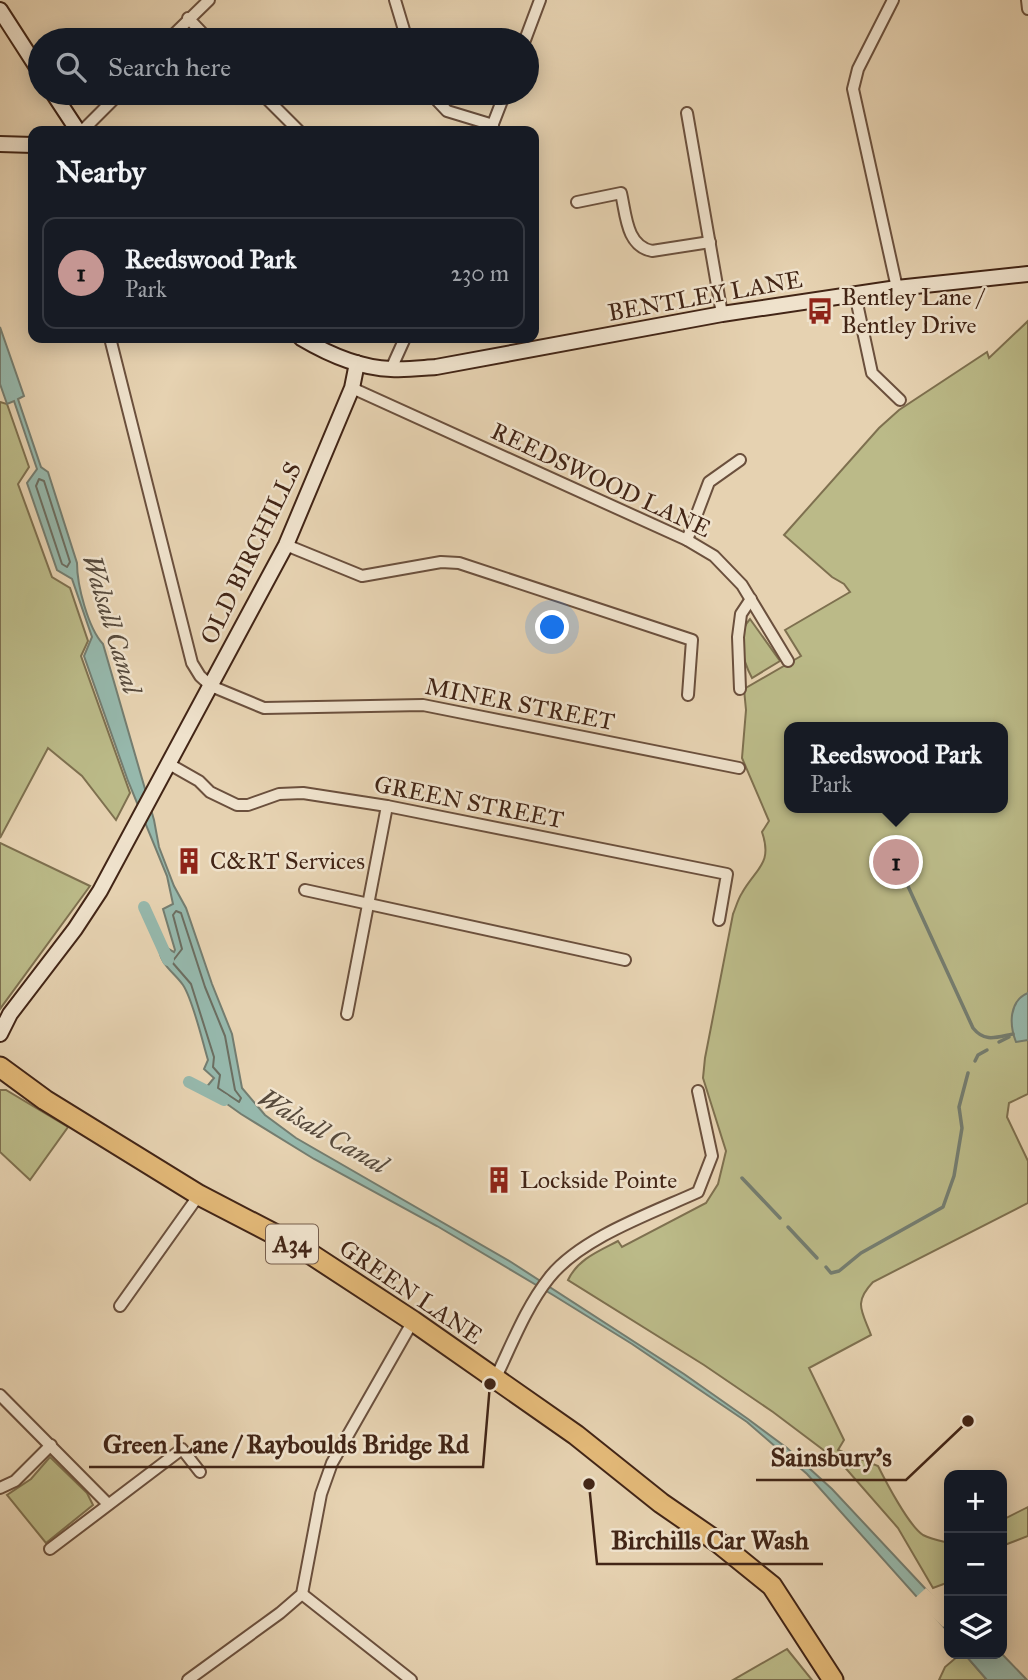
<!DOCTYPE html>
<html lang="en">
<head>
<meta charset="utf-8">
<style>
	body { margin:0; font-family:"IM FELL Great Primer",serif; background:#242831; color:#f1f3f6 }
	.controls { position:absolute; right:21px; bottom:21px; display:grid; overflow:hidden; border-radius:14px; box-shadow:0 4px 18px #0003 }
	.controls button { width:63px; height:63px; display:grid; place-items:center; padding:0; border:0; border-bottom:2px solid #363941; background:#171b24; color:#f1f3f6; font:35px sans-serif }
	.you { position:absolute; left:553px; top:628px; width:24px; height:24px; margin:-18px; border:5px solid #fff; border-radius:50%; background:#1a73e8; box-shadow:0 0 0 10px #1a73e833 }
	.badge { display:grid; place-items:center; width:46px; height:46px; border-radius:50%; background:#c59692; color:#111; font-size:23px; font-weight:700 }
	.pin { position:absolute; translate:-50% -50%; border:4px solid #fff; box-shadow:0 2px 7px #0006 }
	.popup { position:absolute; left:784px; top:722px; width:224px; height:91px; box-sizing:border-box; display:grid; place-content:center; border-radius:14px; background:#171b24; filter:drop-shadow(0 2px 5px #0005); font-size:23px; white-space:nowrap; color:#9ea1a6 }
	.popup b { font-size:26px; color:#f1f3f6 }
	.popup::after { content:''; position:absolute; left:50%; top:100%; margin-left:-14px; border:14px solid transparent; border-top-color:#171b24 }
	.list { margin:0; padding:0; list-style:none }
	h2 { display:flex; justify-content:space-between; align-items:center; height:91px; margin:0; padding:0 28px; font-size:30px }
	h2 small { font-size:23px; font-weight:400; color:#9ea1a6 }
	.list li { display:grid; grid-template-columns:46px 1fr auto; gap:21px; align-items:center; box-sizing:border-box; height:112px; margin:0 14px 14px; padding:0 14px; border:2px solid #363941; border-radius:14px }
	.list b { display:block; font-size:26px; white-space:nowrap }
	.list p { margin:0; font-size:23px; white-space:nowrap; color:#9ea1a6 }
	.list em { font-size:23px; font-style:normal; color:#9ea1a6 }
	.icon { flex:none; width:38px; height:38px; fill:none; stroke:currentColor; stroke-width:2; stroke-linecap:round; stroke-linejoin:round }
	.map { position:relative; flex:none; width:1028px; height:1680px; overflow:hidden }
	.search { position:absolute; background:#171b24; box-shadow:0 4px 18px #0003; left:28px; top:28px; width:511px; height:77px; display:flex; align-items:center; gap:18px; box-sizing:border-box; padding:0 24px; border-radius:38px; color:#9ea1a6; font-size:26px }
	.panel { position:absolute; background:#171b24; box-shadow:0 4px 18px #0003; left:28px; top:126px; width:511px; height:217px; border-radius:14px }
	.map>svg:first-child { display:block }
	.green { fill:#bbba88; stroke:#7e704f; stroke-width:2; fill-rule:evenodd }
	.water { fill:#96b8ac; stroke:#747d70; stroke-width:2 }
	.pier { fill:#e6d2b1 }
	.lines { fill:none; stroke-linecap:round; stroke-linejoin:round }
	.shore { stroke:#6c6e61; stroke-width:2 }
	.stream { stroke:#747d70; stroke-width:3.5 }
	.canal { stroke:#96b8ac; stroke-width:12 }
	.street-casing { stroke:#6b503d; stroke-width:14 }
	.secondary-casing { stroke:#422516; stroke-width:18 }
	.highway-casing { stroke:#422516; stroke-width:23 }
	.street { stroke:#efe2cc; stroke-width:10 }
	.secondary { stroke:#efe2cc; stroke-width:14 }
	.highway { stroke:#e3b978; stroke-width:19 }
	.labels { text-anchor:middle; stroke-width:5; stroke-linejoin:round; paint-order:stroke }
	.shield { fill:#efe2cc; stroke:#765e4d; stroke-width:2 }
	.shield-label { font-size:23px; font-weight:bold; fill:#422516 }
	.street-label { font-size:24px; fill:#422516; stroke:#efe2cc }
	.poi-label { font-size:24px; fill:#422516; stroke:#efe2cc; text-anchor:start }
	.water-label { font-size:26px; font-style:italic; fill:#574a3c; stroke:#efe2cc }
	.leader { fill:none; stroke:#422516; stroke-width:2.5 }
	.callout-dot { fill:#422516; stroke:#efe2cc; stroke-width:2.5 }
	.callout-label { font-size:26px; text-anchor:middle; font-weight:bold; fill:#422516; stroke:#efe2cc; stroke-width:5; stroke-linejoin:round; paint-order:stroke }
</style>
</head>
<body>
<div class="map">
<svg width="1028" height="1680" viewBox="0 0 1028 1680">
	<rect width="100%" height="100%" fill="#e6d2b1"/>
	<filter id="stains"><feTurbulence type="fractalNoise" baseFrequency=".00286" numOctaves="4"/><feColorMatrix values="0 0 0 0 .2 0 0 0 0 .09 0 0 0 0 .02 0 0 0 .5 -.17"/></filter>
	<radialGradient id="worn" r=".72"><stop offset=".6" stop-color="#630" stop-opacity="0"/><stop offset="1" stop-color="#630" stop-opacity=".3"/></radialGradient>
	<!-- green -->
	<g class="green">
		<path d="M1028,321v773l-19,9 -2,14 21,44v42l-155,79c-20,21 -11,29 -2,53l-62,33 35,72 -6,10 40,16c8,16 31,60 45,69 8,4 18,6 26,8v39l-16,6 -35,-60 -56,-64 -69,-52 -69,-47 -136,-85c10,-21 31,-29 50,-39l4,6 84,-44 12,-19 8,-33 -23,-73 2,-20 28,-144c3,-7 5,-15 9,-21 14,-25 31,-29 20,-61l7,-11 -27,-63 4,-48 -2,-21 57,-33 -16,-26 65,-38 -6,-8 -12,-7 -48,-42 95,-107 20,-18 88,-58 2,6zM789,727h214v81h-214z"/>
		<polygon points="0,402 7,404 29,467 18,484 52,577 70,588 88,641 81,656 130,793 116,820 82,776 48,748 0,838"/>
		<path d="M750,619l30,42 -28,17c-9,-17 -17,-43 -2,-59z"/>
		<polygon points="0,843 90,886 0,1009"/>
		<polygon points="0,1090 6,1090 68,1127 30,1180 0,1152"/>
		<polygon points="50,1457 87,1493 93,1505 46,1543 7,1495 31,1479"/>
		<polygon points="1028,1507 1028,1536 1002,1546 1002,1520"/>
		<polygon points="787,1649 812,1680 733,1680"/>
		<polygon points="958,1656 968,1658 987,1680 939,1680 945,1667"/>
	</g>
	<!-- water -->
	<g class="water">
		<path d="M0,327l24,69 -6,3 23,68 7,5 29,91c0,22 11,65 26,81l51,176 5,27 15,39 12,22 26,76 20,50 10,54 23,27 31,23 215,124 173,112 64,45 39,29 45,41 117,125v19l-142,-159 -60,-52 -115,-78 -79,-49 -116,-69 -123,-67 -73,-45 -28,-20 -24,-12 16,7 9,-11 -10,-9 4,-9c-6,-20 -15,-60 -25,-75 -9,-13 -23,-20 -24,-37l5,-2 10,6 1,-2 -12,-41 10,-5 -6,-28 -39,-95 -44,-125 8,-19 -20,-58 -15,-9 -30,-87 10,-14 -23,-68 -7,3 -7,-20z"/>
		<path d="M1028,993v47l-12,2c-7,-18 -7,-41 12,-49z"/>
		<polygon points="957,1654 1002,1654 1027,1680 987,1680 968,1658"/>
	</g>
	<!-- pier -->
	<polygon class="pier" points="926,1588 949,1610 949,1622 943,1627 914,1599"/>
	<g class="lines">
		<!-- shore -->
		<g class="shore">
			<polygon points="39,479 44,481 70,562 67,567 62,564 36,486"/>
			<polygon points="176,911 181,913 205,987 225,1036 235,1090 241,1098 239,1102 218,1088 220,1075 213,1067 214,1057 191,984 172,962 182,949 173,915"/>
		</g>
		<!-- stream -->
		<g class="stream">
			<path d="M890,847l83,181c12,15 24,9 40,6"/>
			<polyline points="999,1042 1009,1037"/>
			<polyline points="975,1061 978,1055 987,1050"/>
			<polyline points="742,1178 780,1218"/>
			<polyline points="788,1227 817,1258"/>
			<polyline points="826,1267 831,1273 839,1271 861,1253 943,1207 954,1176 962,1128 959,1107 968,1073"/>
		</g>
		<!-- canal -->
		<g class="canal">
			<polyline points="144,907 168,960"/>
			<polyline points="189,1082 224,1100"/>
		</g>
		<defs>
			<g id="street">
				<polyline points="395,0 407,40"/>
				<polyline points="893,0 858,69 853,89 897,288"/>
				<polyline points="1027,0 1028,9"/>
				<polyline points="188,18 209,40"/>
				<polyline points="168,40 209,0"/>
				<polyline points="525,40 540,0"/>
				<polyline points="261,93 299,131"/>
				<polyline points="430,93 447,111 493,125"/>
				<polyline points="687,113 722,314"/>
				<polyline points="491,129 505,93"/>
				<polyline points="82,131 120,93"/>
				<path d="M577,202l44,-9c5,21 5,53 31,58l58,-9"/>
				<polyline points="855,294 872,373 900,400"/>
				<polyline points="110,338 192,663 200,676 211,686 264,708 423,705 739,768"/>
				<polyline points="391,369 405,338"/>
				<polyline points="352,388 687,540 714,556 742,585 788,661"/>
				<polyline points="687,540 709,482 740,460"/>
				<polyline points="286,545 362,576 441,562 459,563 692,640 688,695"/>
				<polyline points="740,689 738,637 741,614 751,599"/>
				<polyline points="169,764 199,781 210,792 237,805 248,805 279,794 303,793 387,806 727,874 719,920"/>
				<polyline points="305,890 625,960"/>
				<polyline points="347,1014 387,806"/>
				<polyline points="120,1306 199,1195"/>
				<path d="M496,1377c16,-33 30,-70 53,-99 31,-40 103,-65 149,-86l14,-36 -14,-65"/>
				<polyline points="0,1395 108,1504"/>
				<polyline points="0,1488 15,1481 51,1445"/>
				<polyline points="50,1549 182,1449 200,1472"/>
				<polyline points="302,1594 411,1680"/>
				<polyline points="188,1680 280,1613 302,1594 321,1494 332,1463 413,1321"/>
			</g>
			<g id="secondary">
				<polyline points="0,10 40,72"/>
				<polyline points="53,93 78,131"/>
				<polyline points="0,144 33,145"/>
				<path d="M301,338c27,16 58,30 90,31 15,1 30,-1 45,-2l286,-53 175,-26 131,-14"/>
				<polyline points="0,1034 10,1014 75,929 100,891 286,545 352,388 357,363"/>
			</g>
			<polyline id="highway" points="0,1067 45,1100 199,1195 303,1249 413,1321 576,1435 661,1503 719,1543 772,1586 833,1680"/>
		</defs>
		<!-- street casing -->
		<use href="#street" class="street-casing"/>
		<!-- secondary casing -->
		<use href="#secondary" class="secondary-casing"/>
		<!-- highway casing -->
		<use href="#highway" class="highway-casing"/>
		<!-- street -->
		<use href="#street" class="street"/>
		<!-- secondary -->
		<use href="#secondary" class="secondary"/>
		<!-- highway -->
		<use href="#highway" class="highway"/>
	</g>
	<!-- icons -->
	<defs>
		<symbol id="bus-bare" viewBox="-9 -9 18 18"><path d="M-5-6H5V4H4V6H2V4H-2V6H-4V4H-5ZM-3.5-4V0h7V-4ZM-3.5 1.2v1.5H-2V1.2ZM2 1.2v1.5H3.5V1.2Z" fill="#8f2418" stroke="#efe2cc" stroke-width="2.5" paint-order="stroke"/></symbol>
		<symbol id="building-bare" viewBox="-9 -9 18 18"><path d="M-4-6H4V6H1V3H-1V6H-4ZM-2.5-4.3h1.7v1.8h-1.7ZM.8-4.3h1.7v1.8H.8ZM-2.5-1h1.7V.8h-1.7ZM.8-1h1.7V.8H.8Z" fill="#8f2418" stroke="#efe2cc" stroke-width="2.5" paint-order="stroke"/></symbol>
	</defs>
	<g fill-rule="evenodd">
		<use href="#bus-bare" x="801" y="292" width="38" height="38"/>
		<use href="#building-bare" x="170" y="842" width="38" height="38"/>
		<use href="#building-bare" x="480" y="1161" width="38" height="38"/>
	</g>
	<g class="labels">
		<!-- shield labels -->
		<rect class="shield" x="266" y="1224.5" width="52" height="39" rx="5"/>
		<g class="shield-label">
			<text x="292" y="1252">A34</text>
		</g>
		<!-- street labels -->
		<g class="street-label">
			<text transform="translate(705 296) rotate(-10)" y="8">BENTLEY LANE</text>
			<text transform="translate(601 480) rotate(25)" y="8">REEDSWOOD LANE</text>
			<text transform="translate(251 553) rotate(-64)" y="8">OLD BIRCHILLS</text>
			<text transform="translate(520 704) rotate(11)" y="8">MINER STREET</text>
			<text transform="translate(469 802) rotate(11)" y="8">GREEN STREET</text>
			<text transform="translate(411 1292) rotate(34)" y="8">GREEN LANE</text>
		</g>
		<!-- poi labels -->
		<g class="poi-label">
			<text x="841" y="305">Bentley Lane /<tspan x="841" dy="28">Bentley Drive</tspan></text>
			<text x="210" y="869">C&amp;RT Services</text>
			<text x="520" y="1188">Lockside Pointe</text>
		</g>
		<!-- water labels -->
		<g class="water-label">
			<text transform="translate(112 624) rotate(73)" y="9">Walsall Canal</text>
			<text transform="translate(323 1131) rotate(30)" y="9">Walsall Canal</text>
		</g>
	</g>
	<!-- callouts -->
	<path class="leader" d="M490 1384L483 1467H89M968 1421L906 1480H756M589 1484L597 1564H823"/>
	<g class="callout-dot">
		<circle cx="490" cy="1384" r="7"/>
		<circle cx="968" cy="1421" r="7"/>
		<circle cx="589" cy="1484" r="7"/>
	</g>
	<g class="callout-label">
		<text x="286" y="1453">Green Lane / Rayboulds Bridge Rd</text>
		<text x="831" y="1466">Sainsbury's</text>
		<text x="710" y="1549">Birchills Car Wash</text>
	</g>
	<rect width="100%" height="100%" filter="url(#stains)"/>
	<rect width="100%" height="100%" fill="url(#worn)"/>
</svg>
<div class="controls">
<button>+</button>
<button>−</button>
<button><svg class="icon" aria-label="layers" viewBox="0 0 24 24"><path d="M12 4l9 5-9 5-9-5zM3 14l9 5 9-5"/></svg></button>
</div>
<div class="you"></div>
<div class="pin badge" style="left:896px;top:862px">1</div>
<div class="popup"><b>Reedswood Park</b>Park</div>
<div class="search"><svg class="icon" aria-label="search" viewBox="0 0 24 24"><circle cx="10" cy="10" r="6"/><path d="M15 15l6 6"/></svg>Search here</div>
<section class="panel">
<h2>Nearby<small></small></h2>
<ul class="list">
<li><span class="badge">1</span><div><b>Reedswood Park</b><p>Park</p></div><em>230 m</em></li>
</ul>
</section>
</div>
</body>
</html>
